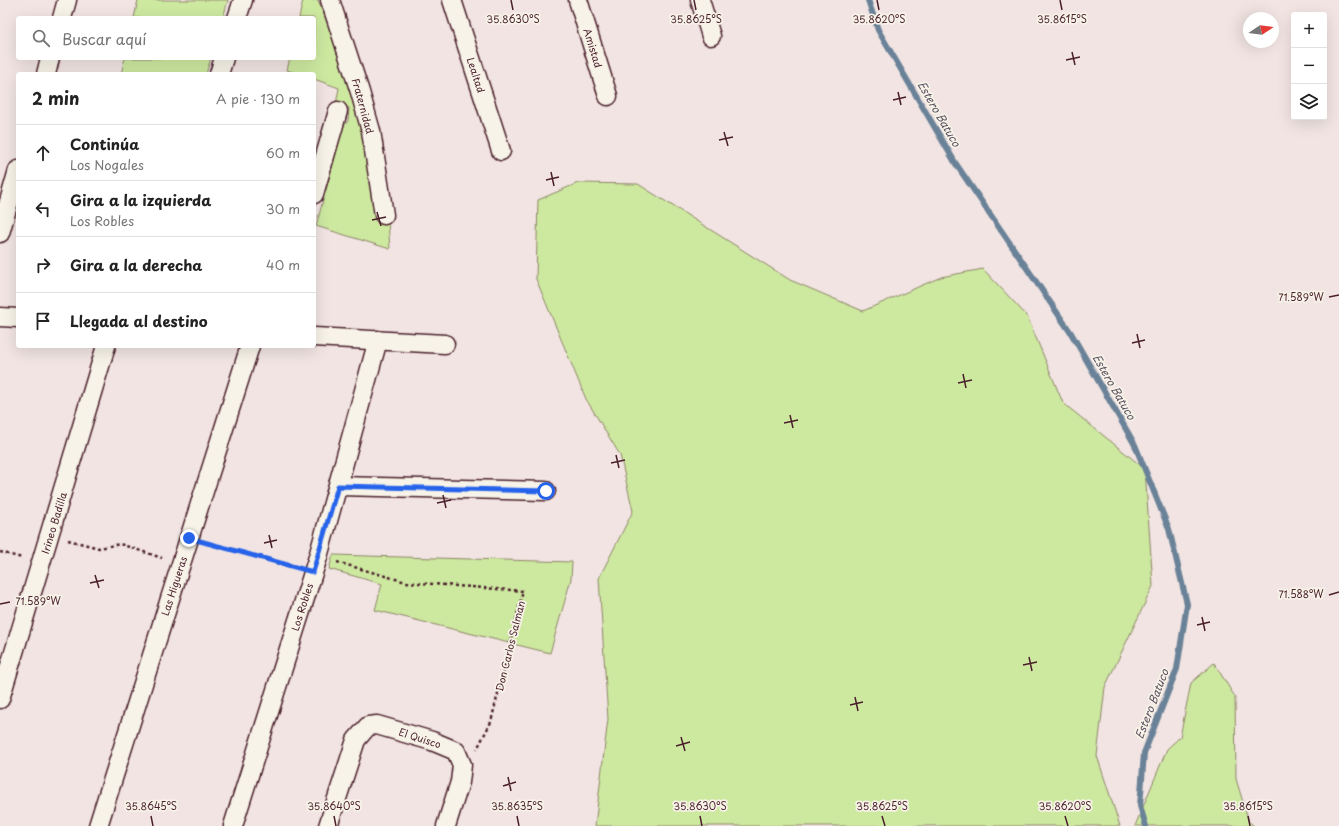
<!DOCTYPE html>
<html lang="es">
<head>
<meta charset="utf-8">
<style>
	body { margin:0; font-family:"Playpen Sans",sans-serif; background:#f2f2f2; color:#222 }
	.controls { position:absolute; right:12px; top:12px; display:grid; overflow:hidden; border-radius:4px; box-shadow:0 4px 16px #0002 }
	.controls button { width:36px; height:36px; display:grid; place-items:center; padding:0; border:0; border-bottom:1px solid #e0e0e0; background:#fff; color:#222; font:20px sans-serif }
	.compass { position:absolute; left:1243px; top:12px; width:36px; height:36px; border-radius:50%; background:#fff; box-shadow:0 4px 16px #0002; rotate:77deg }
	.stop { position:absolute; width:12px; height:12px; margin:-9px; border:3px solid #2563eb; border-radius:50%; background:#fff }
	.stop.end { background:#2563eb; border-color:#fff; box-shadow:0 1px 4px #0008 }
	.list { margin:0; padding:0; list-style:none }
	h2 { display:flex; justify-content:space-between; align-items:center; height:52px; margin:0; padding:0 16px; font-size:17px }
	h2 small { font-size:13px; font-weight:400; color:#767676 }
	.list li { display:grid; grid-template-columns:26px 1fr auto; gap:12px; align-items:center; box-sizing:border-box; height:56px; padding:0 16px; border-top:1px solid #e0e0e0 }
	.list b { display:block; font-size:15px; white-space:nowrap }
	.list p { margin:0; font-size:13px; white-space:nowrap; color:#767676 }
	.list em { font-size:13px; font-style:normal; color:#767676 }
	.icon { flex:none; width:22px; height:22px; fill:none; stroke:currentColor; stroke-width:2; stroke-linecap:round; stroke-linejoin:round }
	.map { position:relative; flex:none; width:1339px; height:826px; overflow:hidden }
	.search { position:absolute; background:#fff; box-shadow:0 4px 16px #0002; left:16px; top:16px; width:300px; height:44px; display:flex; align-items:center; gap:10px; box-sizing:border-box; padding:0 14px; border-radius:4px; color:#767676; font-size:15px }
	.panel { position:absolute; background:#fff; box-shadow:0 4px 16px #0002; left:16px; top:72px; width:300px; height:276px; border-radius:4px }
	.map>svg:first-child { display:block }
	.green { fill:#cde9a0; stroke:#8c8466 }
	.lines { fill:none; stroke-linecap:round; stroke-linejoin:round }
	.stream { stroke:#6a8298; stroke-width:6 }
	.minor-casing { stroke:#4a1f2b; stroke-width:21 }
	.path { stroke:#4a1f2b; stroke-width:2.5; stroke-dasharray:3 3; stroke-linecap:butt }
	.minor { stroke:#f7f3e8; stroke-width:18 }
	.route { stroke:#2563eb; stroke-width:5 }
	.ticks { fill:none; stroke:#4a1f2b; stroke-width:1.5 }
	.labels { text-anchor:middle; stroke-width:3.5; stroke-linejoin:round; paint-order:stroke }
	.street-label { font-size:10px; fill:#4a1f2b; stroke:#f7f3e8 }
	.water-label { font-size:11px; font-style:italic; fill:#5a5161; stroke:#f7f3e8 }
	.ticks-label { font-size:10px; text-anchor:middle; fill:#4a1f2b; stroke:#f7f3e8; stroke-width:3.5; stroke-linejoin:round; paint-order:stroke }
</style>
</head>
<body>
<div class="map">
<svg width="1339" height="826" viewBox="0 0 1339 826">
	<rect width="100%" height="100%" fill="#f1e4e2"/>
	<filter id="ink" filterUnits="userSpaceOnUse"><feTurbulence type="fractalNoise" baseFrequency=".025" numOctaves="2"/><feDisplacementMap in="SourceGraphic" scale="8" xChannelSelector="R" yChannelSelector="G"/><feConvolveMatrix kernelMatrix="1 2 1 2 8 2 1 2 1" color-interpolation-filters="sRGB"/></filter>
	<g filter="url(#ink)">
		<!-- green -->
		<g class="green">
			<polygon points="138,0 228,0 223,18 134,18"/>
			<polygon points="303,0 318,0 351,81 363,129 377,222 388,222 390,249 316,226 343,127 348,121 349,108 336,104 339,88 314,79 314,74 299,74 287,70 290,58 314,58 314,18 299,18"/>
			<polygon points="125,58 211,58 206,74 121,74"/>
			<polygon points="578,183 638,184 790,280 863,311 941,277 983,269 1027,316 1063,403 1145,469 1153,586 1105,687 1097,756 1120,826 595,826 608,719 599,578 633,511 620,455 586,399 536,279 538,200"/>
			<polygon points="333,555 572,562 571,579 550,653 375,610 382,584 329,569"/>
			<polygon points="1214,663 1235,697 1236,779 1249,822 1254,826 1135,826 1167,749 1180,737 1191,683"/>
		</g>
		<g class="lines">
			<!-- stream -->
			<polyline class="stream" points="868,0 878,30 956,164 1071,333 1135,445 1169,529 1187,604 1177,669 1144,753 1140,806 1146,826"/>
			<defs>
				<g id="minor">
					<polyline points="330,0 360,92 371,131 384,215"/>
					<polyline points="452,0 501,151"/>
					<polyline points="578,0 608,96"/>
					<polyline points="700,0 711,36"/>
					<polyline points="62,18 67,0"/>
					<polyline points="237,18 243,0"/>
					<polyline points="46,74 50,58"/>
					<polyline points="219,74 224,58"/>
					<polyline points="314,194 338,111"/>
					<polyline points="0,233 18,170"/>
					<polyline points="0,317 18,318"/>
					<polyline points="314,337 445,344"/>
					<polyline points="338,486 546,491"/>
					<polyline points="0,699 106,346"/>
					<polyline points="98,826 250,346"/>
					<polyline points="233,826 318,557 378,340"/>
					<polyline points="328,826 356,740 368,726 377,725 432,741 456,751 462,765 460,782 446,826"/>
				</g>
			</defs>
			<!-- minor casing -->
			<use href="#minor" class="minor-casing"/>
			<!-- path -->
			<g class="path">
				<polyline points="68,540 99,548 120,544 162,558"/>
				<polyline points="207,543 295,567"/>
				<polyline points="0,552 22,558"/>
				<polyline points="337,562 406,582 523,591 491,722 477,749"/>
			</g>
			<!-- minor -->
			<use href="#minor" class="minor"/>
		</g>
	</g>
	<g class="lines" filter="url(#ink)">
		<!-- route -->
		<polyline class="route" points="189,538 313,572 338,486 546,491"/>
	</g>
	<!-- ticks -->
	<path class="ticks" d="M511,0l2,10M694,0l2,10M877,0l2,10M1060,0l2,10M1072,52l3,13M1066,60l14,-3M898,92l3,13M893,100l13,-3M724,132l4,14M719,140l14,-3M551,172l3,14M546,180l13,-3M377,212l4,14M372,220l14,-3M1329,297l10,-2M1137,334l3,14M1132,343l13,-3M963,374l3,14M958,383l14,-3M790,415l3,13M784,423l14,-3M616,455l3,13M611,463l14,-3M443,495l3,13M437,503l14,-3M269,535l3,13M264,543l13,-3M95,575l4,13M90,583l14,-3M1329,595l10,-3M0,604l10,-2M1202,617l3,14M1197,625l13,-3M1029,657l3,14M1023,665l14,-3M855,697l3,14M850,705l13,-3M681,737l4,14M676,746l14,-4M508,777l3,14M503,786l13,-4M151,816l2,10M334,816l2,10M517,816l2,10M700,816l2,10M882,816l3,10M1065,816l3,10M1248,816l2,10"/>
	<g class="labels">
		<!-- street labels -->
		<g class="street-label">
			<text transform="translate(593 48) rotate(73)" y="4">Amistad</text>
			<text transform="translate(476 75) rotate(72)" y="4">Lealtad</text>
			<text transform="translate(363 106) rotate(75)" y="4">Fraternidad</text>
			<text transform="translate(54 523) rotate(-73)" y="4">Irineo Badilla</text>
			<text transform="translate(174 586) rotate(-72)" y="4">Las Higueras</text>
			<text transform="translate(302 607) rotate(-72)" y="4">Los Robles</text>
			<text transform="translate(510 646) rotate(-76)" y="4">Don Carlos Salman</text>
			<text transform="translate(420 738) rotate(18)" y="4">El Quisco</text>
		</g>
		<!-- water labels -->
		<g class="water-label">
			<text transform="translate(939 114) rotate(60)" y="4">Estero Batuco</text>
			<text transform="translate(1114 387) rotate(60)" y="4">Estero Batuco</text>
			<text transform="translate(1152 704) rotate(-69)" y="4">Estero Batuco</text>
		</g>
	</g>
	<g class="ticks-label">
		<text x="513" y="23">35.8630°S</text>
		<text x="696" y="23">35.8625°S</text>
		<text x="879" y="23">35.8620°S</text>
		<text x="1062" y="23">35.8615°S</text>
		<text x="1301" y="301">71.589°W</text>
		<text x="1301" y="598">71.588°W</text>
		<text x="38" y="605">71.589°W</text>
		<text x="151" y="810">35.8645°S</text>
		<text x="334" y="810">35.8640°S</text>
		<text x="517" y="810">35.8635°S</text>
		<text x="700" y="810">35.8630°S</text>
		<text x="882" y="810">35.8625°S</text>
		<text x="1065" y="810">35.8620°S</text>
		<text x="1248" y="810">35.8615°S</text>
	</g>
</svg>
<div class="controls">
<button>+</button>
<button>−</button>
<button><svg class="icon" aria-label="layers" viewBox="0 0 24 24"><path d="M12 4l9 5-9 5-9-5zM3 14l9 5 9-5"/></svg></button>
</div>
<svg class="compass" viewBox="-18 -18 36 36"><path d="M0-13l5 13h-10z" fill="#e53935"/><path d="M0 13l5-13h-10z" fill="#767676"/></svg>
<div class="stop" style="left:546px;top:491px"></div>
<div class="stop end" style="left:189px;top:538px"></div>
<div class="search"><svg class="icon" aria-label="search" viewBox="0 0 24 24"><circle cx="10" cy="10" r="6"/><path d="M15 15l6 6"/></svg>Buscar aquí</div>
<section class="panel">
<h2>2 min<small>A pie · 130 m</small></h2>
<ul class="list">
<li><svg class="icon" aria-label="ahead" viewBox="0 0 24 24"><path d="M12 20V5M6 11l6-6 6 6"/></svg><div><b>Continúa</b><p>Los Nogales</p></div><em>60 m</em></li>
<li><svg class="icon" aria-label="left" viewBox="0 0 24 24"><path d="M17 20v-9H6M10 6l-5 5 5 5"/></svg><div><b>Gira a la izquierda</b><p>Los Robles</p></div><em>30 m</em></li>
<li><svg class="icon" aria-label="right" viewBox="0 0 24 24"><path d="M7 20v-9h11M14 6l5 5-5 5"/></svg><div><b>Gira a la derecha</b></div><em>40 m</em></li>
<li><svg class="icon" aria-label="arrive" viewBox="0 0 24 24"><path d="M6 21V4h12l-3 4 3 4H6"/></svg><div><b>Llegada al destino</b></div></li>
</ul>
</section>
</div>
</body>
</html>
